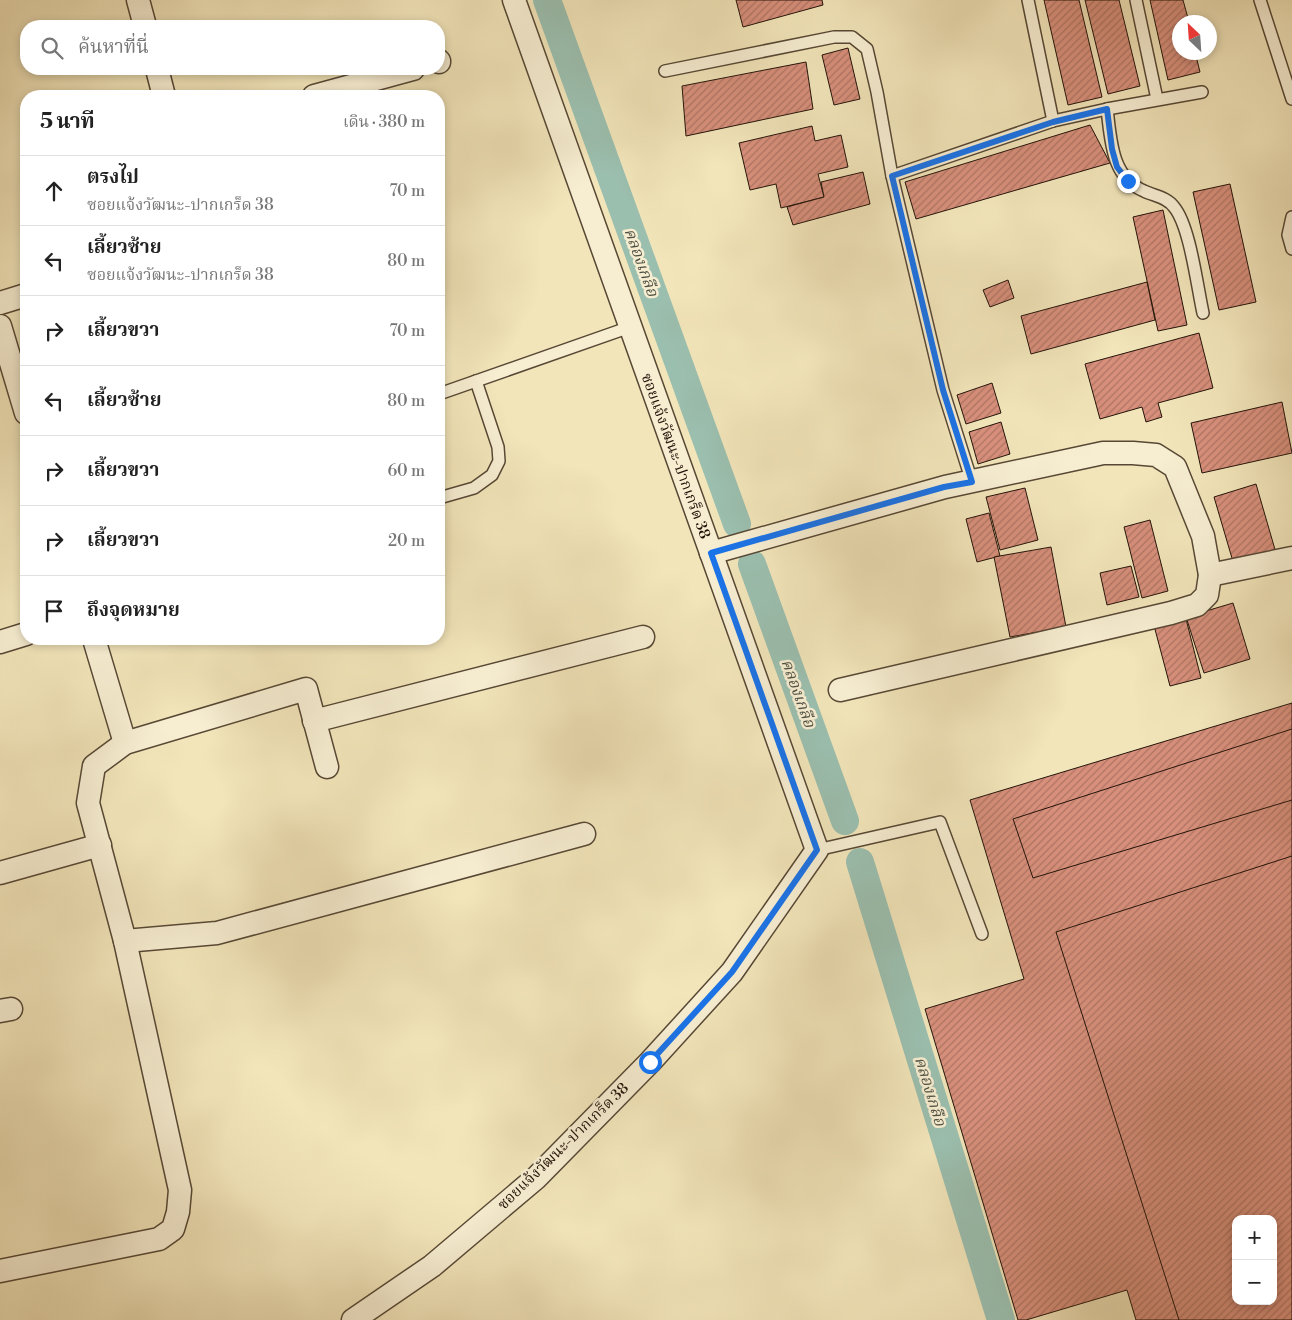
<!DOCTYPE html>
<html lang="th">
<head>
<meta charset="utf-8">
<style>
	body { margin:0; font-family:"Libre Bodoni","Noto Serif Thai",serif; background:#f2f2f2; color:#222 }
	.controls { position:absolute; right:15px; bottom:15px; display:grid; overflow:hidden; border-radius:10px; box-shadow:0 2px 8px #0003 }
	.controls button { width:45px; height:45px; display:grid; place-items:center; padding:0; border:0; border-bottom:1px solid #e0e0e0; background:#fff; color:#222; font:25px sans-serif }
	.compass { position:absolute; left:1172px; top:15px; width:45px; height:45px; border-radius:50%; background:#fff; box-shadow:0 2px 8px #0003; rotate:335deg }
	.stop { position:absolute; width:15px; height:15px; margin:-11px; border:4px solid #1a73e8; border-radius:50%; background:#fff }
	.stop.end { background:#1a73e8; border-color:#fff; box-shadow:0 1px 5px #0008 }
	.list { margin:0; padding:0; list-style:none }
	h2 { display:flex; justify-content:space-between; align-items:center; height:65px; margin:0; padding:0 20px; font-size:21px }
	h2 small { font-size:16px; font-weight:400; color:#767676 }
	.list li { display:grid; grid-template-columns:32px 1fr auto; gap:15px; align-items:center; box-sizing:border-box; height:70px; padding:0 20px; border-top:1px solid #e0e0e0 }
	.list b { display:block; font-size:19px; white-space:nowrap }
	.list p { margin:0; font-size:16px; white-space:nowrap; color:#767676 }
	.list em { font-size:16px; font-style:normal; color:#767676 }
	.icon { flex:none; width:28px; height:28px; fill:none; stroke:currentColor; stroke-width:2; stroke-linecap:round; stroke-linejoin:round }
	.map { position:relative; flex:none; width:1292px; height:1320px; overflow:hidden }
	.search { position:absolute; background:#fff; box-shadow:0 2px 8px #0003; left:20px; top:20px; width:425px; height:55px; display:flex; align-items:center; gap:12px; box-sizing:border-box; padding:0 18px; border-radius:20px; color:#767676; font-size:19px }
	.panel { position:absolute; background:#fff; box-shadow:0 2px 8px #0003; left:20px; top:90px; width:425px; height:555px; border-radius:20px }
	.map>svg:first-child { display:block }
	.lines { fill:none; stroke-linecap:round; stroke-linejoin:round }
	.canal { stroke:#9bbfaf; stroke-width:28 }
	.building { fill:url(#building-hatch); stroke:#231309; fill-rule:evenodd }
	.service-casing { stroke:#574835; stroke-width:14 }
	.minor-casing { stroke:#574835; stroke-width:25 }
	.service { stroke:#f7eed2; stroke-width:11 }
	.minor { stroke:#f7eed2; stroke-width:22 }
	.route { stroke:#1a73e8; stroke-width:6 }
	.labels { text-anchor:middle; stroke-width:5; stroke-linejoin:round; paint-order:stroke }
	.street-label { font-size:15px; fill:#231309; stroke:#f7eed2 }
	.water-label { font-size:16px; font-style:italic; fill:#4d4f43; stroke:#f7eed2 }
</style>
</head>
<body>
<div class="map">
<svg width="1292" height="1320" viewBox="0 0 1292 1320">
	<defs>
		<pattern id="building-hatch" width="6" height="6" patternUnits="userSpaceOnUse" patternTransform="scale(1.25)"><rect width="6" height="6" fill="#d8907c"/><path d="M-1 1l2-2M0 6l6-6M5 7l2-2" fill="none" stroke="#af7464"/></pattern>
	</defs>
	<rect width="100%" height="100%" fill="#f2e5ba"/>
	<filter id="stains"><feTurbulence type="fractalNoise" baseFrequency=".004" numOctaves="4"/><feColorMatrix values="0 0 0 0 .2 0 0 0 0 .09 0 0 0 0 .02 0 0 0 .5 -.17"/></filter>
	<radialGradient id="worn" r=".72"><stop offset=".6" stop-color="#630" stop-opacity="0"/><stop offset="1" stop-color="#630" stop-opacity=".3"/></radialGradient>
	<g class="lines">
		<!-- canal -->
		<g class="canal">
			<polyline points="547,0 737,524"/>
			<polyline points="752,564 845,821"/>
			<polyline points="860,862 1001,1320"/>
		</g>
	</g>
	<!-- building -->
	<g class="building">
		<polygon points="736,0 822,0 823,5 743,27"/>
		<polygon points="1044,0 1079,0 1102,97 1068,105"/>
		<polygon points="1085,0 1119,0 1140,86 1108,94"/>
		<polygon points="1150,0 1183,0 1189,22 1180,22 1180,52 1195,52 1200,72 1168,80"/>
		<polygon points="848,48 860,99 834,105 822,55"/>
		<polygon points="806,62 813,109 686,136 682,86"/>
		<polygon points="1090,125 1110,163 916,219 905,182"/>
		<polygon points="812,126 815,141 841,135 848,167 818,174 824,197 781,208 776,184 750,190 739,143"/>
		<polygon points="863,172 870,204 793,225 787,207 824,197 821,182"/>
		<polygon points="1230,184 1256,302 1219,310 1193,192"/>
		<polygon points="1163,210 1187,325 1158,331 1133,217"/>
		<polygon points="1008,280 1014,298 990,307 983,290"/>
		<polygon points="1147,282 1155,320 1031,354 1021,316"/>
		<polygon points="1199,333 1213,388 1158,403 1162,417 1146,422 1142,407 1100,419 1085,364"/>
		<polygon points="992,383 1001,413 966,424 957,395"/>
		<polygon points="1282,402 1292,453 1202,473 1191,423"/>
		<polygon points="1001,422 1010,454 978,464 969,432"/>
		<polygon points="1256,484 1276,553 1234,565 1214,497"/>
		<polygon points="1025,488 1038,540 1000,550 986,497"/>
		<polygon points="989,513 1000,556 977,562 966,519"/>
		<polygon points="1150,520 1168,591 1142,598 1124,527"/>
		<polygon points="1051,547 1066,627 1010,637 994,557"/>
		<polygon points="1131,566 1139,597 1107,605 1100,573"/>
		<polygon points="1233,603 1250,659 1204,673 1186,617"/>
		<polygon points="1184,611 1201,678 1170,686 1152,618"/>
		<path d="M1292,703v617h-156l-9,-30 -101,30h-8l-93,-311 99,-30 -54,-179zM1236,1219h37v82h-37z"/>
		<polygon points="1292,729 1292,800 1033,878 1013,819"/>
		<path d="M1292,856v464h-113l-123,-388zM1236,1219h37v82h-37z"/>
	</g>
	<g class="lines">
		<defs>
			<g id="service">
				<polyline points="1028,0 1053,121"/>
				<polyline points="1136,0 1157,99"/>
				<polyline points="1260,0 1292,99"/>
				<polyline points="665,71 834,37 852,37 867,49 877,92 892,176 943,390 972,482"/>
				<path d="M1107,109c4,31 4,68 37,82 10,5 23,6 30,16 16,19 23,79 29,106"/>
				<polyline points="892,176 1053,121 1107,109 1202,92"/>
				<polyline points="1292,217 1288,235 1292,249"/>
				<polyline points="439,394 630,327"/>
				<polyline points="439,498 474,488 492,475 499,461 498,447 476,381"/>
				<polyline points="817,850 940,822 982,934"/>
			</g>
			<g id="minor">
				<polyline points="138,0 145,26"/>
				<polyline points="439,62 439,61"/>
				<polyline points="157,69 164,96"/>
				<polyline points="314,96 413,69"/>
				<polyline points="0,303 26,295"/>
				<polyline points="0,326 26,413"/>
				<polyline points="711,553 945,487 1103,453 1133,453 1156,455 1175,467 1203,536 1210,575 1207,595 1197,605 1171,613 840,690"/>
				<polyline points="1210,575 1292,558"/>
				<polyline points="94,639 125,743"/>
				<polyline points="0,642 26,634"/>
				<polyline points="314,721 643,637"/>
				<polyline points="0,873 100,845"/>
				<polyline points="125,941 217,933 584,834"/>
				<polyline points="0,1011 11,1009"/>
				<polyline points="0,1271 159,1239 173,1229 178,1212 180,1190 125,941 88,803 94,766 125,743 306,689 327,767"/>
				<polyline points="353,1320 432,1266 536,1178 650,1062 732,972 817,850 514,0"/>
			</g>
		</defs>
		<!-- service casing -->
		<use href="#service" class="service-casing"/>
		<!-- minor casing -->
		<use href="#minor" class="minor-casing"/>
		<!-- service -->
		<use href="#service" class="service"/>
		<!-- minor -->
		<use href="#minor" class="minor"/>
	</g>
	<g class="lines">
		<!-- route -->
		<polyline class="route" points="650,1062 732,972 817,850 711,553 944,487 972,482 943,390 892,176 1053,122 1107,109 1112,149 1117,167 1128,181"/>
	</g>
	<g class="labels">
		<!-- street labels -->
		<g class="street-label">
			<text transform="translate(676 456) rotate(70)" y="5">ซอยแจ้งวัฒนะ-ปากเกร็ด 38</text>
			<text transform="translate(563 1146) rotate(-44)" y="5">ซอยแจ้งวัฒนะ-ปากเกร็ด 38</text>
		</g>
		<!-- water labels -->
		<g class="water-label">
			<text transform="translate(642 262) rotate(70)" y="6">คลองเกลือ</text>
			<text transform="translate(799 693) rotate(70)" y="6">คลองเกลือ</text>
			<text transform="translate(931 1091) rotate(73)" y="6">คลองเกลือ</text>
		</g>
	</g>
	<rect width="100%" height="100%" filter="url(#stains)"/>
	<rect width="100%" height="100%" fill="url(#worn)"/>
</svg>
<div class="controls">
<button>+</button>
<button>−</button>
</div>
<svg class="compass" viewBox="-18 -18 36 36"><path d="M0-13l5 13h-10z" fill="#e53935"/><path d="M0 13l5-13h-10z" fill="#767676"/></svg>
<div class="stop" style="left:650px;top:1062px"></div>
<div class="stop end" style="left:1128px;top:181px"></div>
<div class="search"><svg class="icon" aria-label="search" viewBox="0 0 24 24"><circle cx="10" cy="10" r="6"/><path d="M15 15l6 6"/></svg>ค้นหาที่นี่</div>
<section class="panel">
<h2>5 นาที<small>เดิน · 380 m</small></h2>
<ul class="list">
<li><svg class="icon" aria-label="ahead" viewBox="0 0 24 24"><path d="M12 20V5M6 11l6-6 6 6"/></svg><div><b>ตรงไป</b><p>ซอยแจ้งวัฒนะ-ปากเกร็ด 38</p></div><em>70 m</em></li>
<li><svg class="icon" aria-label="left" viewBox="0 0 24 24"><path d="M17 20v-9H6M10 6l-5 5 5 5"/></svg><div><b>เลี้ยวซ้าย</b><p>ซอยแจ้งวัฒนะ-ปากเกร็ด 38</p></div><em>80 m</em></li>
<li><svg class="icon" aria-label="right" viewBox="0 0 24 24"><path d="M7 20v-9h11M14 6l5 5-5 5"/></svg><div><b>เลี้ยวขวา</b></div><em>70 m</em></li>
<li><svg class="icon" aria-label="left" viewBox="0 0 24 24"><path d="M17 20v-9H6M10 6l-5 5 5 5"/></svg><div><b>เลี้ยวซ้าย</b></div><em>80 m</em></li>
<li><svg class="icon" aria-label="right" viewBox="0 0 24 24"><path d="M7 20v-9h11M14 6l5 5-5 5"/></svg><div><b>เลี้ยวขวา</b></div><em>60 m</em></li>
<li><svg class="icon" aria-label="right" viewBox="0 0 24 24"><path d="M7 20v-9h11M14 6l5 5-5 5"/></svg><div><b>เลี้ยวขวา</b></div><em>20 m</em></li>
<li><svg class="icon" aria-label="arrive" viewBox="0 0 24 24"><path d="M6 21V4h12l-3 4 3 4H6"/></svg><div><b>ถึงจุดหมาย</b></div></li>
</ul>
</section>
</div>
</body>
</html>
